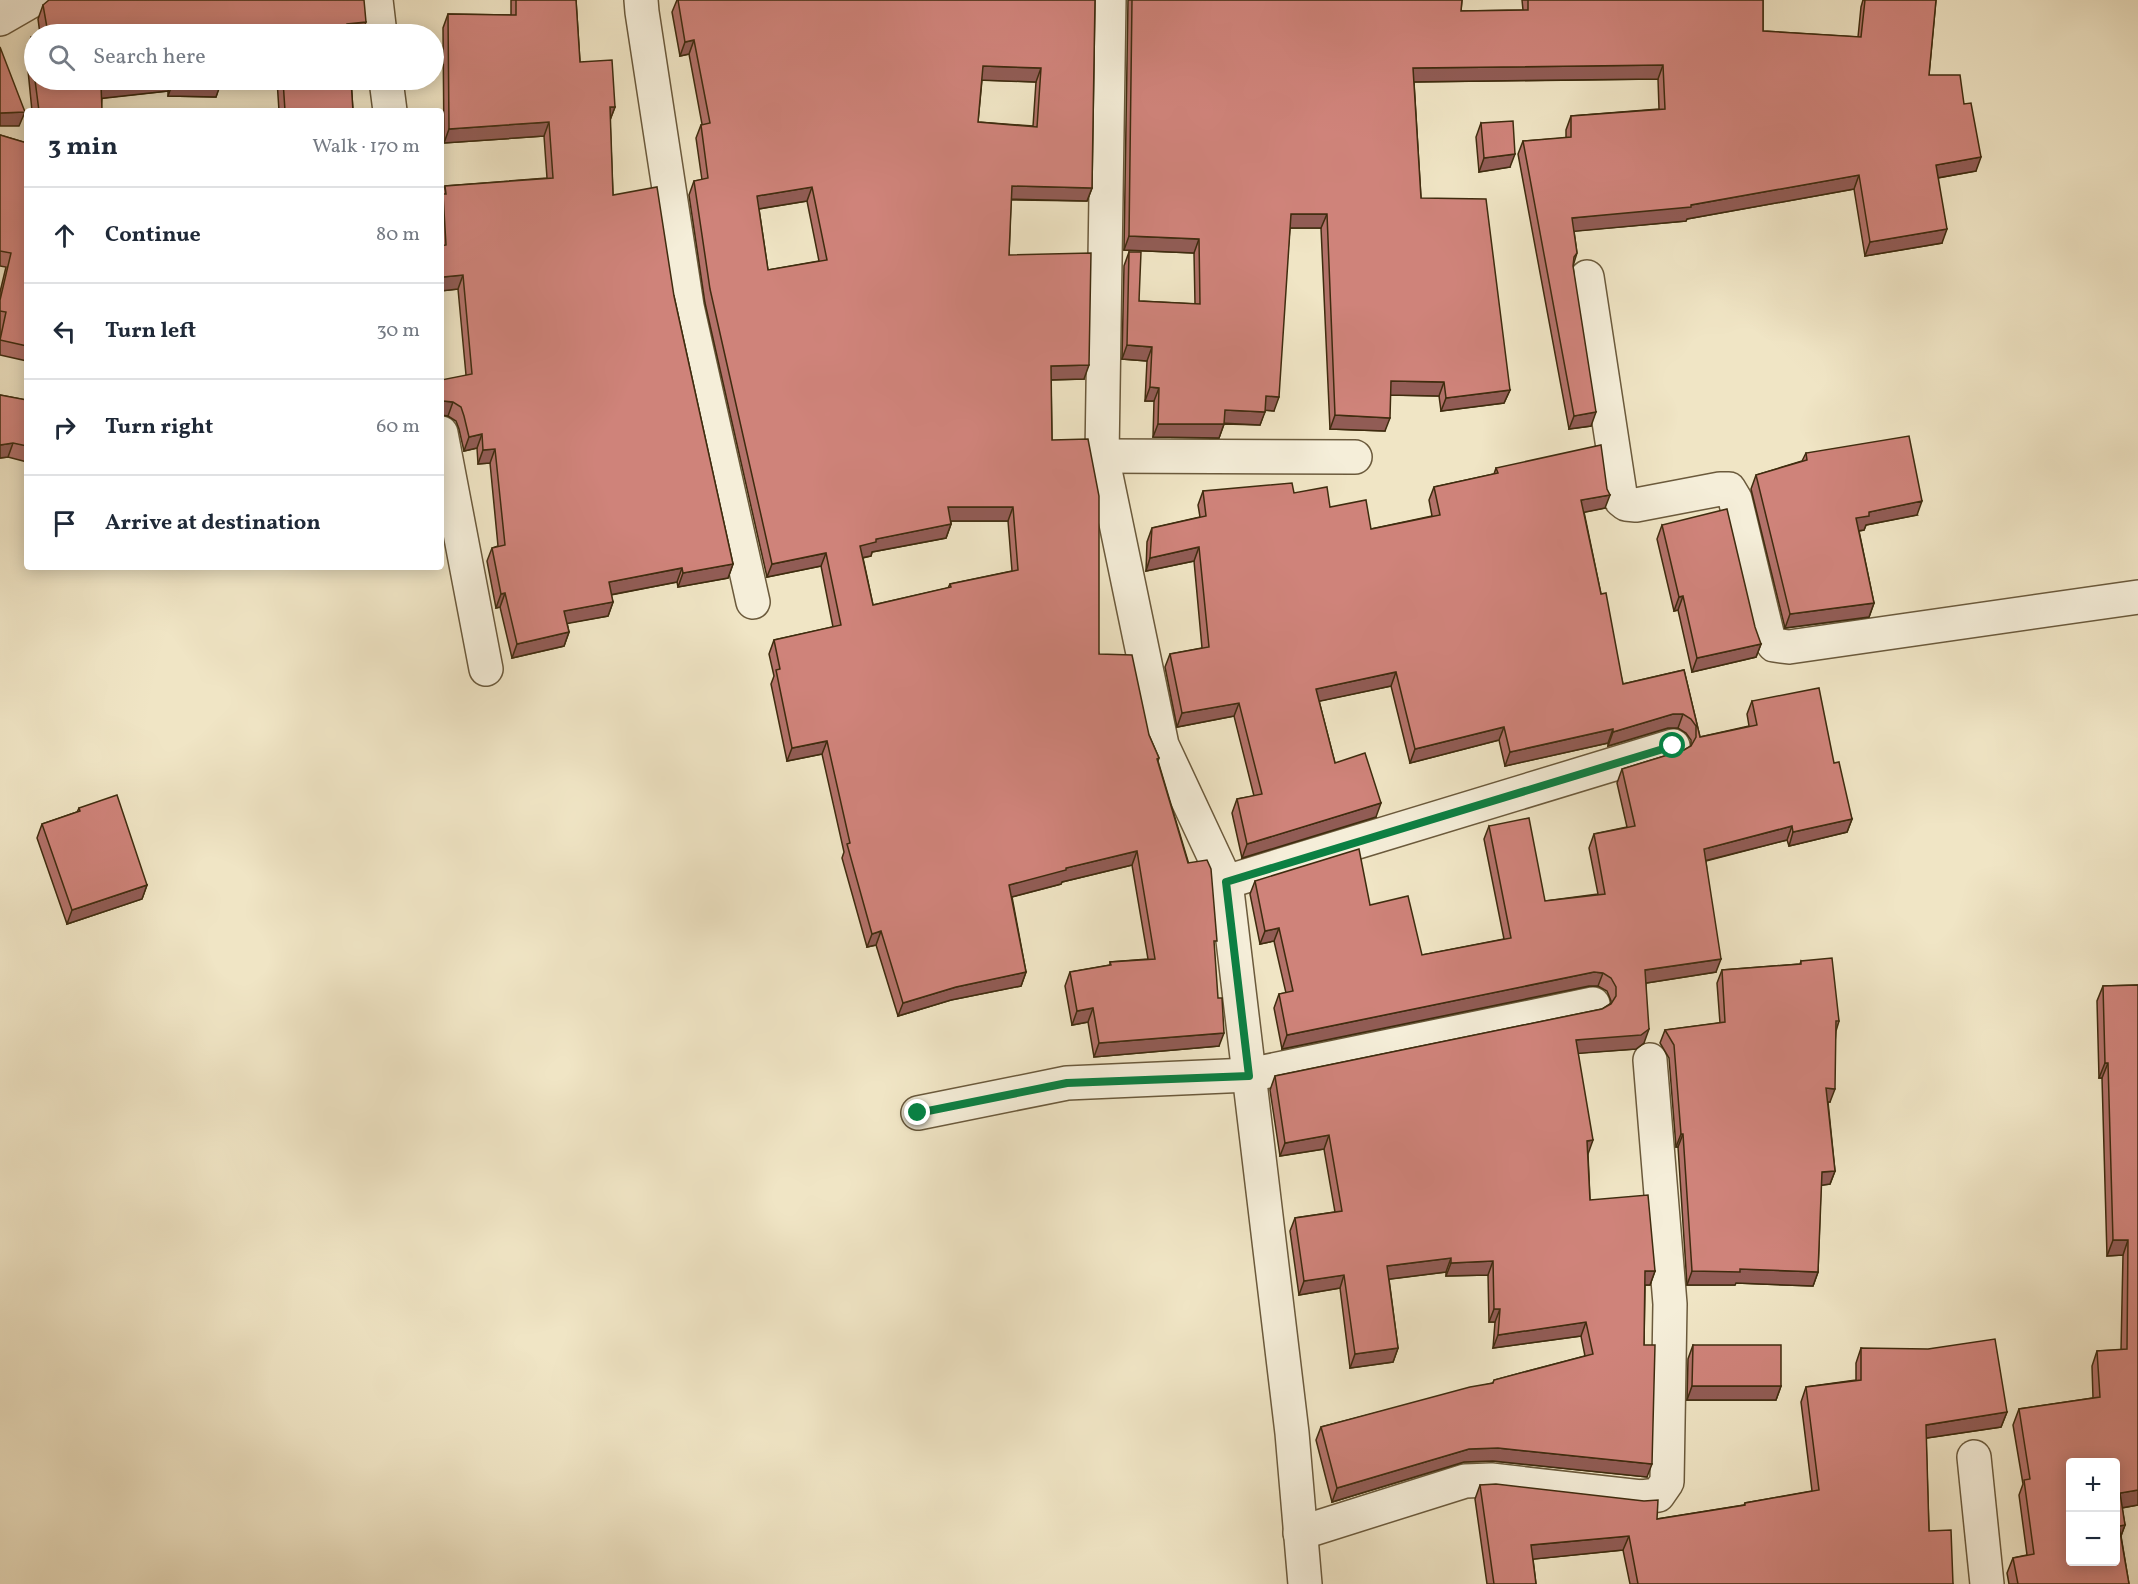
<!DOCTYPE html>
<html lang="en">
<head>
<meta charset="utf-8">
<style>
	body { margin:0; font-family:Vollkorn,serif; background:#f2f2f3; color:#1f2937 }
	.controls { position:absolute; right:18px; bottom:18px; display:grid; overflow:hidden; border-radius:6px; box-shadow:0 3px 15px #0003 }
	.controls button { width:54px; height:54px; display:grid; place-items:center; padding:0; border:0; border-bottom:2px solid #e0e1e3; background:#fff; color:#1f2937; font:30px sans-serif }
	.stop { position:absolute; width:18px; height:18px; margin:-14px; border:4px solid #0b8043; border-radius:50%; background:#fff }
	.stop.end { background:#0b8043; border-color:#fff; box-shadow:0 2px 6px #0008 }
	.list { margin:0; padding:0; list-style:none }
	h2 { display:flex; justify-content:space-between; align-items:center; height:78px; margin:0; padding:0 24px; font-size:26px }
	h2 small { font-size:20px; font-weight:400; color:#747a83 }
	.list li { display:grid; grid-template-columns:39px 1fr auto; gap:18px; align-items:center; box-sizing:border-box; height:96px; padding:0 24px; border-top:2px solid #e0e1e3 }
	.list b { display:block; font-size:22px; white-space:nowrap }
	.list em { font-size:20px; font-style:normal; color:#747a83 }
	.icon { flex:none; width:33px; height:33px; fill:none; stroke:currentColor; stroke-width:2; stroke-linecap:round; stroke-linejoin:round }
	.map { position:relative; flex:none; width:2138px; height:1584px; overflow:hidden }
	.search { position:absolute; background:#fff; box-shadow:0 3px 15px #0003; left:24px; top:24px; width:420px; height:66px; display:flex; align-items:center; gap:15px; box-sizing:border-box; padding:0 21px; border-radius:33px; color:#747a83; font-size:22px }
	.panel { position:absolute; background:#fff; box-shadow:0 3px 15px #0003; left:24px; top:108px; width:420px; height:462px; border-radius:6px }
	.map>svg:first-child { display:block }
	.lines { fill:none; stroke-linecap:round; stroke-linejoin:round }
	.street-casing { stroke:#6b5a3c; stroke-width:36 }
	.street { stroke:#f5eed9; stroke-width:33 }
	.wall { fill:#b27169; stroke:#3f2c0f; stroke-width:1.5; fill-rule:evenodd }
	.shaded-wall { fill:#915c55; stroke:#3f2c0f; stroke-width:1.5 }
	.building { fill:#cf837a; stroke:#3f2c0f; stroke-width:1.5; fill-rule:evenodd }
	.route { stroke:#0b8043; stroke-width:8 }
</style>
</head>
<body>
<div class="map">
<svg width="2138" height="1584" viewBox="0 0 2138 1584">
	<rect width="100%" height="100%" fill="#f0e5c5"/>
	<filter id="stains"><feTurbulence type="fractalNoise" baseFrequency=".00333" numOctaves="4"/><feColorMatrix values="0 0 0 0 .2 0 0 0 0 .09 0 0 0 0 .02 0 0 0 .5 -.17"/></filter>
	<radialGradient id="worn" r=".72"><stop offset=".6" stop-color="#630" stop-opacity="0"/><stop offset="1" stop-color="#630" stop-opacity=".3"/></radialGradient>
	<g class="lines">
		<defs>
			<g id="street">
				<polyline points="376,0 380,34"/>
				<polyline points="641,0 642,12 687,306 753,602"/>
				<polyline points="1109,0 1102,456 1162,745 1226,882 1292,1433 1305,1584"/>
				<polyline points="0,19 33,0"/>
				<polyline points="386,80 390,111"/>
				<polyline points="1587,277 1621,500 1626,504 1636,505 1720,489 1729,489 1735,499 1768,637 1774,645 1789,647 2138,597"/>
				<polyline points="441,433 486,669"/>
				<polyline points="1102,456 1355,457"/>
				<polyline points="1226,882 1673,746"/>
				<polyline points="918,1113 1067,1083 1249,1075 1593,1004"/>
				<polyline points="1974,1457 1987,1584"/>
				<polyline points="1300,1533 1465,1481 1491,1480 1641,1497 1658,1495 1667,1482 1670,1304 1650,1060"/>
			</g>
		</defs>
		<!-- street casing -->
		<use href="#street" class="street-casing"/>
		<!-- street -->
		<use href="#street" class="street"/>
	</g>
	<!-- wall -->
	<g class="wall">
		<polygon points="511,0 576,0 580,62 615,107 610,120 613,195 674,296 733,564 728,578 678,587 677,582 611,595 613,602 608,616 567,623 569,632 564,646 512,658 500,607 496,608 487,561 492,548 498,546 490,463 478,464 477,448 464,451 459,429 456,421 448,416 441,415 466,375 458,289 441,291 441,197 445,186 547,178 544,136 444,143 443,28 448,14 511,15"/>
		<path d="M677,0h418l-3,188 -5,13 -76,-1 -2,55 75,124 -33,1 1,60 47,214 50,81 10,23 -1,3 56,187 5,98 -125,11 -6,-35 -16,3 -7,-39 5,-14 40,-7v-3l38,-3 -16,-94 -70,17 -1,2 -49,13 14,75 -5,14 -70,14 -53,16 -22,-71 -9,2 -25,-89 2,-6 -22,-98 -35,7 -16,-77 3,-8 -5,-22 5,-14 59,-13 -12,-61 -54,11 -62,-274 -16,-108 5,-14 8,-1 -6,-42 5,-13 1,-1 -13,-70 -9,2 -8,-44zM982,80l54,2 -3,44 -55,-4zM807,201l12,60 -51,9 -9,-61zM951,521h57l4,50 -62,13 -2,4 -75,17 -10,-47 8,-2 1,-4 74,-14 5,-14z"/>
		<polygon points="1128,0 1462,0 1461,11 1523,10 1522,0 1763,0 1763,31 1858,37 1861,7 1863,0 1936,0 1929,75 1964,104 1976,171 1938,178 1942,243 1865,256 1854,189 1687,219 1686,221 1574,231 1577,253 1573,266 1591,426 1569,429 1518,154 1523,141 1566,138 1566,130 1571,116 1659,109 1658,79 1414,82 1421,198 1510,390 1504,403 1441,411 1439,396 1390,395 1385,431 1330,429 1321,228 1290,228 1274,411 1265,410 1260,425 1224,424 1219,438 1153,437 1154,401 1145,401 1147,361 1122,359 1124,266 1129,252 1139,301 1195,304 1194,253 1124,250"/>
		<polygon points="43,5 362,34 40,34 38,19"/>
		<polygon points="34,36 34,80 221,80 216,97 168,96 168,91 102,98 101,111 32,111 26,50 31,37"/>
		<polygon points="277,80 351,80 353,111 279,111"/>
		<polygon points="1481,123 1510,167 1479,172 1476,137"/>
		<polygon points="0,135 27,143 27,361 0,355 0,292 6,267 0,266"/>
		<polygon points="0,395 27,400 27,462 8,457 0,458"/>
		<polygon points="1806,453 1917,515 1866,525 1864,530 1859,531 1874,603 1869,617 1785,628 1751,489 1756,475 1802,461"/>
		<polygon points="1496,468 1605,508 1584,512 1601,594 1623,684 1684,670 1700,737 1749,726 1747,714 1752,701 1834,763 1852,819 1847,832 1789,846 1787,840 1706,861 1716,972 1646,983 1644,1043 1636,1049 1578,1053 1588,1154 1590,1200 1655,1271 1650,1285 1645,1285 1644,1345 1647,1477 1493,1461 1464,1462 1332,1502 1316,1440 1321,1427 1493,1383 1494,1380 1585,1356 1581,1336 1493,1348 1495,1322 1489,1322 1488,1275 1446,1276 1446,1272 1389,1279 1398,1348 1393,1362 1350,1368 1340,1288 1299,1295 1290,1231 1295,1218 1335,1212 1324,1149 1280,1156 1270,1090 1275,1076 1602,1009 1611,1003 1611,1001 1607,991 1598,986 1589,986 1282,1049 1274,1008 1279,994 1286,993 1274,941 1260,944 1250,894 1255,881 1370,905 1422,955 1504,939 1484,839 1489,826 1545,901 1598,894 1589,848 1594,834 1627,827 1617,783 1622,769 1684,750 1691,746 1691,740 1686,733 1678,728 1668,728 1608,746 1608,743 1505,766 1499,740 1410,763 1391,686 1319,701 1335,763 1376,817 1242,858 1232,813 1237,799 1254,796 1234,716 1177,727 1165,667 1170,654 1202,648 1194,561 1146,571 1147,542 1152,528 1200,517 1198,505 1203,491 1294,493 1330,507 1371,529 1432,516 1429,500 1434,487 1494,474"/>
		<polygon points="1662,525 1761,644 1756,657 1692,672 1678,610 1674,611 1657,539"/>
		<polygon points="79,808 147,885 142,899 67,924 37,838 42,824 77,812"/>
		<polygon points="1801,961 1839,1021 1836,1031 1830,1102 1828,1102 1835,1171 1830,1184 1821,1185 1818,1272 1813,1286 1736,1283 1735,1285 1687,1285 1678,1147 1676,1147 1669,1058 1660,1043 1665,1030 1720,1023 1717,983 1722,970 1800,964"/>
		<polygon points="2138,985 2138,1505 2122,1508 2125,1525 2121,1536 2129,1584 2009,1584 2007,1573 2013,1558 2027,1555 2019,1495 2023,1484 2013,1425 2019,1409 2093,1398 2092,1366 2097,1351 2121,1350 2123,1255 2107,1256 2102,1078 2099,1078 2097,1001 2103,986"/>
		<polygon points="1693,1345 1781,1386 1776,1400 1687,1400 1688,1359"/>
		<polygon points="1861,1348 2007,1412 2001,1427 1926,1438 1929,1531 1953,1584 1630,1584 1623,1550 1533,1559 1536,1584 1487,1584 1475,1499 1480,1485 1657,1519 1744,1505 1745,1503 1812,1491 1801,1402 1806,1387 1856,1380 1856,1363"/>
	</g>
	<!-- shaded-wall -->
	<g class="shaded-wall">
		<polygon points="366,22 362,34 343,34 347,24"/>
		<polygon points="279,29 277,34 221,34 222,31"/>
		<polygon points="694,40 689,54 680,56 685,42"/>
		<polygon points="1663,65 1658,79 1408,82 1413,68"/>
		<polygon points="983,66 1041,68 1036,82 978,80"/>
		<polygon points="149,80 172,80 168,91 96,99 101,85"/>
		<polygon points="173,82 221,83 216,97 168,96"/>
		<polygon points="610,107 615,107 610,120"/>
		<polygon points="25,112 19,126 0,126 0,113"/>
		<polygon points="549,122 544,136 444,143 449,129"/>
		<polygon points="1515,154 1510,167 1479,172 1484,158"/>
		<polygon points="1981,157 1976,171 1931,179 1936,165"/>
		<polygon points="1859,175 1854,189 1687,219 1686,221 1567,232 1572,218 1691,205"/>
		<polygon points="1012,186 1092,188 1087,201 1007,199"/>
		<polygon points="812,187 807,201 752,210 757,196"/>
		<polygon points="1291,214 1327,214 1321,228 1286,228"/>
		<polygon points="1947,229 1942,243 1865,256 1870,242"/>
		<polygon points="1129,236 1199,239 1194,253 1124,250"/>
		<polygon points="463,275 458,289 441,291 441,282 443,277"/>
		<polygon points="1127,345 1152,347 1147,361 1122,359"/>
		<polygon points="1089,365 1084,379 1046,380 1051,366"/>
		<polygon points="1391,381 1444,382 1439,396 1386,395"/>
		<polygon points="1150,387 1159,388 1154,401 1145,401"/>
		<polygon points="1510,390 1504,403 1441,411 1446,398"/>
		<polygon points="1266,396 1279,397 1274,411 1261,410"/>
		<polygon points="443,401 453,402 448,416 441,415 441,402"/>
		<polygon points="1225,410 1265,412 1260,425 1220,423"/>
		<polygon points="1596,412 1591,426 1569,429 1574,416"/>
		<polygon points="1335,415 1390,418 1385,431 1330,429"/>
		<polygon points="1158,424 1224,424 1219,438 1153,437"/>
		<polygon points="482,434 477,448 464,451 469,437"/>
		<polygon points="13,443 8,457 0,458 0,445"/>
		<polygon points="495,449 490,463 478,464 483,450"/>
		<polygon points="1610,495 1605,508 1576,514 1581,500"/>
		<polygon points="1922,501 1917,515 1866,525 1864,530 1851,532 1856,518 1869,512"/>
		<polygon points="948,507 1013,507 1008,521 943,521"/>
		<polygon points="951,524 946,538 872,552 871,556 855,559 860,546 876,539"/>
		<polygon points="1199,547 1194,561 1146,571 1150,558"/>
		<polygon points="826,553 821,566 767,577 772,564"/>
		<polygon points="733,564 728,578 678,587 683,573"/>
		<polygon points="682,568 677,582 604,596 609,582"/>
		<polygon points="505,593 500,607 496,608 501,594"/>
		<polygon points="1683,596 1678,610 1674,611 1679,597"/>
		<polygon points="613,602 608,616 559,625 564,611"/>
		<polygon points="1874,603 1869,617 1785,628 1790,614"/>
		<polygon points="569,632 564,646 512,658 517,644"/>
		<polygon points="1761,644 1756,657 1692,672 1697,658"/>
		<polygon points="1396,672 1391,686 1311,703 1316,689"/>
		<polygon points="1239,703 1234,716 1177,727 1182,713"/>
		<polygon points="1673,714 1683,714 1678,728 1668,728 1608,746 1613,732"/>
		<polygon points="1504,727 1499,740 1410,763 1415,749"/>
		<polygon points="1613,729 1608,743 1505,766 1510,752"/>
		<polygon points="827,741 822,754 787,761 792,748"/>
		<polygon points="1381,803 1376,817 1242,858 1247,844"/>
		<polygon points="1852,819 1847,832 1789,846 1793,832"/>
		<polygon points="1792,826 1787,840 1700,862 1704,849"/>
		<polygon points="1137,851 1132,865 1062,882 1061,884 1004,899 1009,885 1066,868"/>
		<polygon points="147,885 142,899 67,924 72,910"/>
		<polygon points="1279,928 1274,941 1260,944 1265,931"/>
		<polygon points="881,931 876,945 867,947 872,934"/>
		<polygon points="1721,959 1716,972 1640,984 1645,970"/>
		<polygon points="1026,972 1021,986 951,1000 898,1016 903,1003 956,987"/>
		<polygon points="1594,972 1603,973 1598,986 1589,986 1282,1049 1287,1035"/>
		<polygon points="1093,1008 1088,1022 1072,1025 1077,1011"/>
		<polygon points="1649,1029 1644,1043 1636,1049 1571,1054 1576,1040"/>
		<polygon points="1224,1033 1219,1046 1094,1057 1099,1043"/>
		<polygon points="2105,1063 2108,1063 2102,1078 2099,1078"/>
		<polygon points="1826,1088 1835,1089 1830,1102 1822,1102"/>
		<polygon points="1681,1134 1683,1134 1678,1147 1676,1147"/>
		<polygon points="1329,1135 1324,1149 1280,1156 1285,1143"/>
		<polygon points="1593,1140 1588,1154 1582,1154 1587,1141"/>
		<polygon points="1835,1171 1830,1184 1817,1186 1822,1172"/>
		<polygon points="2113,1240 2128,1240 2123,1255 2107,1256"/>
		<polygon points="1451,1258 1446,1272 1382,1280 1387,1266"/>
		<polygon points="1493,1261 1488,1275 1446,1276 1451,1263"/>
		<polygon points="1740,1269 1818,1272 1813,1286 1736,1283 1735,1285 1687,1285 1692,1271"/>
		<polygon points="1645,1271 1655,1271 1650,1285 1640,1285"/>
		<polygon points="1344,1275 1340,1288 1299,1295 1304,1281"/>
		<polygon points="1494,1309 1500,1309 1495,1322 1489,1322"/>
		<polygon points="1586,1322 1581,1336 1493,1348 1498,1335"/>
		<polygon points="1398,1348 1393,1362 1350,1368 1355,1354"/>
		<polygon points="1692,1386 1781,1386 1776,1400 1687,1400"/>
		<polygon points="2007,1412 2001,1427 1920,1439 1926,1425"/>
		<polygon points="1498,1448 1652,1464 1647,1477 1493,1461 1464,1462 1332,1502 1337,1488 1469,1449"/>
		<polygon points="2138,1490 2138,1505 2115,1509 2120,1493"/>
		<polygon points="2125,1525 2119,1541 2119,1526"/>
		<polygon points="1629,1536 1623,1550 1525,1560 1531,1545"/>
	</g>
	<!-- building -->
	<g class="building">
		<polygon points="49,0 364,0 366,22 347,24 348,34 280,34 279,29 222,31 222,34 41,34 48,33 43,5"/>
		<polygon points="516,0 576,0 580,62 612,60 615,107 610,107 613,195 657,187 674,296 733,564 683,573 682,568 609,582 613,602 564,611 569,632 517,644 505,593 501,594 492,548 505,545 495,449 483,450 482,434 469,437 464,416 461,407 453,402 443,401 441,402 441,380 472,374 463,275 443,277 441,246 446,245 443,194 446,194 445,186 553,178 549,122 449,129 448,14 516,15"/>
		<path d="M678,0h417l-3,188 -80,-2 -3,69 82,-2 -2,112 -38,1 1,74 36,-1 11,57v158l33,1 17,80 10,23 -2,1 31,104 19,-3 4,9 6,72h-3l4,57h4l2,35 -125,10 -6,-35 -16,3 -7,-39 41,-7 -1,-3 45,-3 -18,-108 -71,17v2l-57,15 17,87 -70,15 -53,16 -22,-72 -9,3 -25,-90 3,-1 -23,-102 -35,7 -16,-78 4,-1 -6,-29 67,-15 -15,-72 -54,11 -62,-275 -16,-108 14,-3 -7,-53 9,-2 -16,-83 -9,2zM983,66l58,2 -4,59 -59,-5zM812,187l15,73 -59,10 -11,-74zM948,507h65l5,63 -68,14 1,3 -78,18 -13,-59 16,-4v-3l75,-15z"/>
		<polygon points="1132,0 1462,0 1461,11 1528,10 1528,0 1763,0 1763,31 1861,37 1865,0 1936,0 1929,75 1960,75 1964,104 1971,103 1981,157 1936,165 1947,229 1870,242 1859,175 1691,205 1691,207 1572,218 1577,253 1574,257 1573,266 1596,412 1574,416 1523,141 1571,137 1571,116 1665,109 1663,65 1413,68 1421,198 1486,199 1510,390 1446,398 1444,382 1391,381 1390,418 1335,415 1327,214 1291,214 1279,397 1266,396 1265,412 1225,410 1224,424 1158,424 1159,388 1150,387 1152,347 1127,345 1129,252 1141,252 1139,301 1200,304 1199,239 1129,236"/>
		<polygon points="34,36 34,71 31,37"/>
		<polygon points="0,47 25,112 0,113"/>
		<polygon points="35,80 149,80 101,85 102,110 63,111 39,111"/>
		<polygon points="173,80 221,80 221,83 173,82"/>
		<polygon points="283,80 351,80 353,111 285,111"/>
		<polygon points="1513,121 1515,154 1484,158 1481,123"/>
		<polygon points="0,135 27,143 27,346 0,340 6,312 0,311 0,300 11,253 0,251"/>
		<polygon points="0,395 27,400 27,446 13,443 0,445"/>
		<polygon points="1909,436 1922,501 1869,512 1869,516 1856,518 1874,603 1790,614 1756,475 1807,460 1806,453"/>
		<polygon points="1601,445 1607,489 1610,495 1581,500 1601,594 1606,593 1623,684 1684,670 1700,737 1757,725 1752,701 1819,688 1834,763 1839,762 1852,819 1793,832 1792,826 1704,849 1721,959 1645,970 1649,1029 1641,1035 1576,1040 1593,1140 1587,1141 1590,1200 1648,1195 1655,1271 1645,1271 1644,1345 1655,1345 1652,1464 1498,1448 1469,1449 1337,1488 1321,1427 1470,1387 1493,1383 1494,1380 1593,1354 1586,1322 1498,1335 1500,1309 1494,1309 1493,1261 1451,1263 1451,1258 1387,1266 1398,1348 1355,1354 1344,1275 1304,1281 1295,1218 1342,1211 1329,1135 1285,1143 1275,1076 1602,1009 1611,1004 1616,996 1616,987 1611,978 1603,973 1594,972 1287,1035 1279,994 1293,991 1279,928 1265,931 1255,881 1359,849 1370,905 1408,896 1422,955 1511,938 1489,826 1529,818 1545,901 1605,894 1594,834 1635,826 1622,769 1684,750 1691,746 1696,737 1696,726 1691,719 1683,714 1673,714 1613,732 1613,729 1510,752 1504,727 1415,749 1396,672 1316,689 1335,763 1365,753 1381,803 1247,844 1237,799 1262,794 1239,703 1182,713 1170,654 1209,647 1199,547 1150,558 1152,528 1206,516 1203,491 1292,483 1294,493 1327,487 1330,507 1366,500 1371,529 1440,515 1434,487 1498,473 1496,468"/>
		<polygon points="1727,509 1755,627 1761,644 1697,658 1683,596 1679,597 1662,525"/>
		<polygon points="117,795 147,885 72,910 42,824 80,811 79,808"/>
		<polygon points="1832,958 1839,1021 1836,1021 1835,1089 1826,1088 1835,1171 1822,1172 1818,1272 1740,1269 1740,1272 1692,1271 1683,1134 1681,1134 1674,1045 1665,1030 1725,1022 1722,970 1801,964 1801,961"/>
		<path d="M2138,985v505l-18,3 5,32 -6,1 10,58h-111l-5,-26 21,-4 -10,-74 6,-1 -11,-70 81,-12 -3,-46 30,-2 1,-109h-15l-5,-177h-3l-2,-77zM2070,1462h45v100h-45z"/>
		<polygon points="1995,1339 2007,1412 1926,1425 1929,1531 1951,1530 1953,1584 1638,1584 1629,1536 1531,1545 1536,1584 1494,1584 1480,1485 1496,1484 1644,1501 1658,1500 1657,1519 1745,1505 1745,1503 1819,1490 1806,1387 1861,1380 1861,1348 1928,1349"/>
		<polygon points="1693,1345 1781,1345 1781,1386 1692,1386"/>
	</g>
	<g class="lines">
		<!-- route -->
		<polyline class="route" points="918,1113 1067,1083 1249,1076 1226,882 1673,746"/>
	</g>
	<rect width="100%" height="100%" filter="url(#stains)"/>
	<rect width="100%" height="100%" fill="url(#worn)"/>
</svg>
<div class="controls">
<button>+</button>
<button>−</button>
</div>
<div class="stop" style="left:1673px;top:746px"></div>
<div class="stop end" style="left:918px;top:1113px"></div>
<div class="search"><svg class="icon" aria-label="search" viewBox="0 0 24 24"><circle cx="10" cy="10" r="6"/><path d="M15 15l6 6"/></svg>Search here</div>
<section class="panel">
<h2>3 min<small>Walk · 170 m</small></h2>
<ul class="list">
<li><svg class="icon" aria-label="ahead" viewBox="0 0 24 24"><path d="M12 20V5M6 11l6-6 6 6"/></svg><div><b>Continue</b></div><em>80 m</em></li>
<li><svg class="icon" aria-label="left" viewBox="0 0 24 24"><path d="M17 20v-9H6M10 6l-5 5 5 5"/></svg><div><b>Turn left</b></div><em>30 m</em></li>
<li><svg class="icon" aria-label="right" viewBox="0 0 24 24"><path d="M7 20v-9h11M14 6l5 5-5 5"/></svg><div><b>Turn right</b></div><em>60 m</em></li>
<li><svg class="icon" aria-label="arrive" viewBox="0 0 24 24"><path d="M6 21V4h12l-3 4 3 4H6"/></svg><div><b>Arrive at destination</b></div></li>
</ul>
</section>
</div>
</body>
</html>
